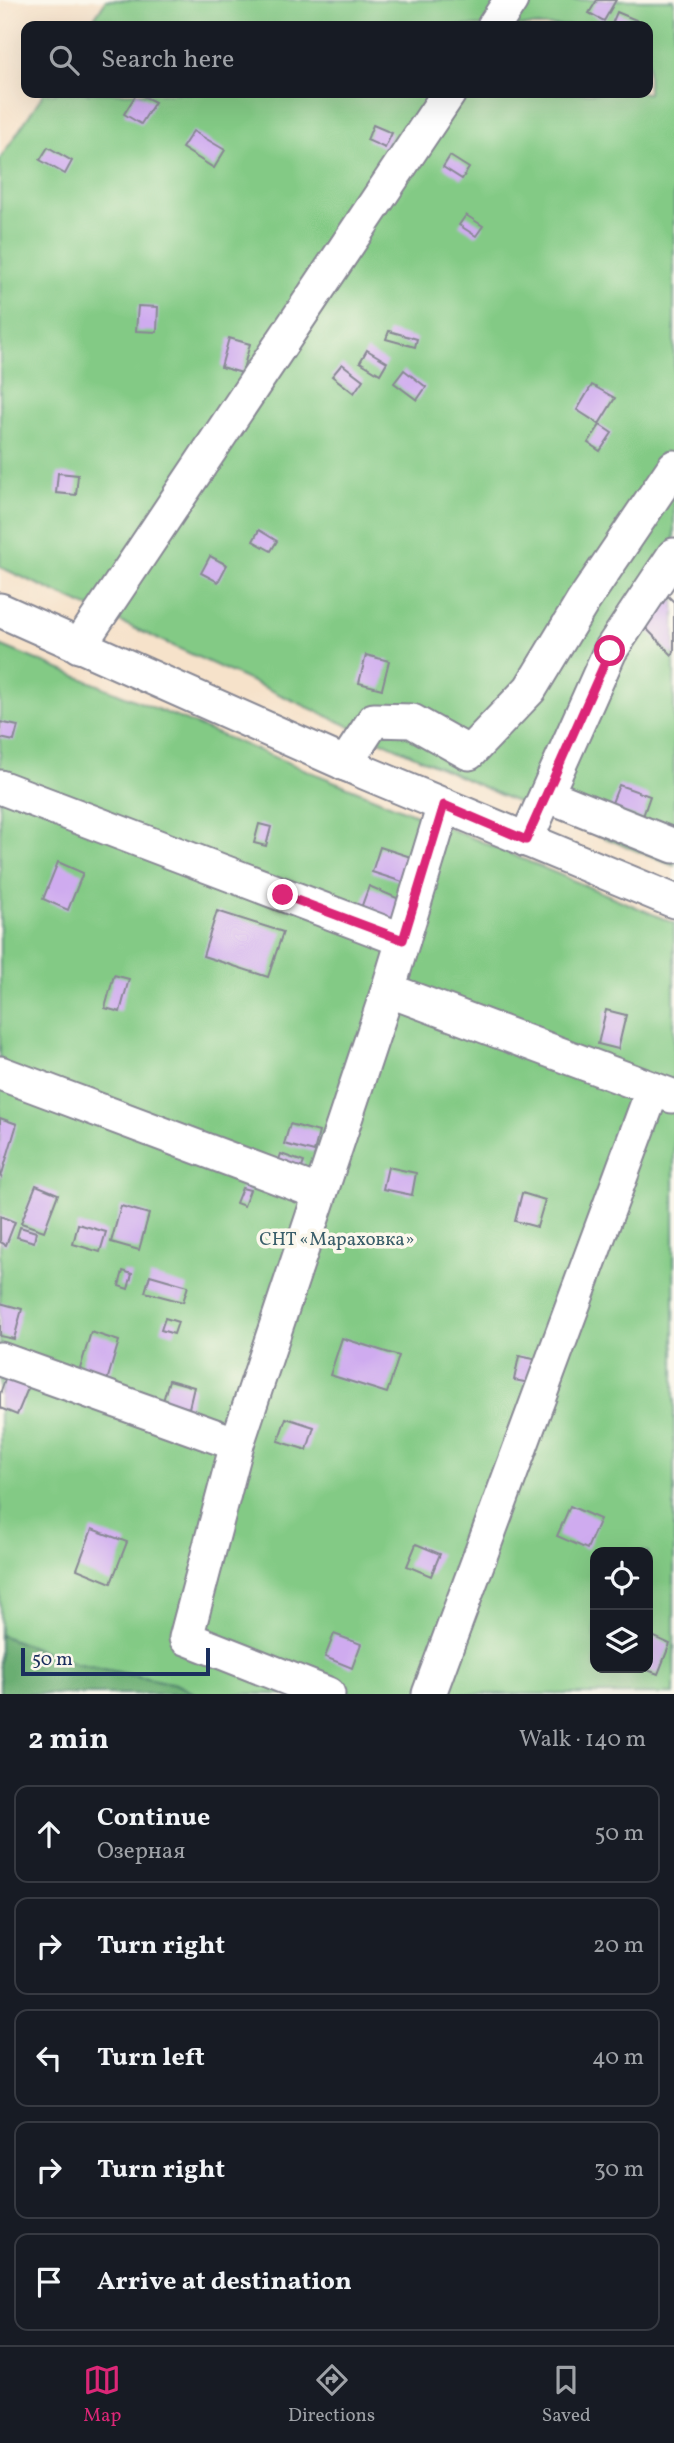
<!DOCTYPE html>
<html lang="en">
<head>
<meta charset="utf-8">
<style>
	body { margin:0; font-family:Vollkorn,serif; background:#242831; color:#f1f3f6 }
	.controls { position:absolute; right:21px; bottom:21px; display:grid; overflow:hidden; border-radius:14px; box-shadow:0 7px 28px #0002 }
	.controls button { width:63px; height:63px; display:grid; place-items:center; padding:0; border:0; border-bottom:2px solid #363941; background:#171b24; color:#f1f3f6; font:35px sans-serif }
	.scale { position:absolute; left:21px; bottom:18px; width:189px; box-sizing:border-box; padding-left:7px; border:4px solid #1b2f5e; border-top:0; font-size:19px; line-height:24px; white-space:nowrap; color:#1b2f5e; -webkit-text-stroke:5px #fbf7ec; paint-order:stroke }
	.stop { position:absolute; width:21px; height:21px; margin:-16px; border:5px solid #db2777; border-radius:50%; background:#fff }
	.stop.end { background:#db2777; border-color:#fff; box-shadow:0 2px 7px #0008 }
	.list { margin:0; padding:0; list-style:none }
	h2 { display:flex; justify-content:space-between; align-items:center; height:91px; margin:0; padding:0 28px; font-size:30px }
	h2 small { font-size:23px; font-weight:400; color:#9ea1a6 }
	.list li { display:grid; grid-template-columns:46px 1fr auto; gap:21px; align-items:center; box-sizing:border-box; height:98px; margin:0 14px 14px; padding:0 14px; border:2px solid #363941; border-radius:14px }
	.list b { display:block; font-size:26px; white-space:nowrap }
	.list p { margin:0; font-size:23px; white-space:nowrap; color:#9ea1a6 }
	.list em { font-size:23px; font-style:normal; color:#9ea1a6 }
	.icon { flex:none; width:38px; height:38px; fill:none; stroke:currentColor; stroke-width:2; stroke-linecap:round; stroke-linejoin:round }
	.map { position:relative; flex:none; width:674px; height:1694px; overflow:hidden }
	.search { position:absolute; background:#171b24; box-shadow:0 7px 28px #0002; left:21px; right:21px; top:21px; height:77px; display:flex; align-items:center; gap:18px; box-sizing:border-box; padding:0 24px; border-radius:14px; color:#9ea1a6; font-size:26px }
	.sheet { height:651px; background:#171b24 }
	nav { display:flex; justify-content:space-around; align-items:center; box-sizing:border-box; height:98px; border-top:2px solid #363941; background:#171b24; font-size:19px; color:#9ea1a6 }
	nav a { display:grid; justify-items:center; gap:4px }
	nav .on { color:#db2777 }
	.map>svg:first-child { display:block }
	.green { fill:#83ca85; stroke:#4f7c72; stroke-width:2; fill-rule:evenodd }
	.forest { fill:#6aae72; stroke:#426e68; stroke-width:2 }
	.building { fill:#cfabef }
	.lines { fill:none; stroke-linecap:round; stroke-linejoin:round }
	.minor-casing { stroke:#888894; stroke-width:37 }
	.minor { stroke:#fff; stroke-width:33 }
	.route { stroke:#db2777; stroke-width:9 }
	.labels { text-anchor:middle; stroke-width:7; stroke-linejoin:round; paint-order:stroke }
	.park-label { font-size:19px; fill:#3a5e6a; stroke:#fbf7ec }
</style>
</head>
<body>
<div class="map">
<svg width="674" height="1694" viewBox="0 0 674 1694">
	<rect width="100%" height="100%" fill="#fbf7ec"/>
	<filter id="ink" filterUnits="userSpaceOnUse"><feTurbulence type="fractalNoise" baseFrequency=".0143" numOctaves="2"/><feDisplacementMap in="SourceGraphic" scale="14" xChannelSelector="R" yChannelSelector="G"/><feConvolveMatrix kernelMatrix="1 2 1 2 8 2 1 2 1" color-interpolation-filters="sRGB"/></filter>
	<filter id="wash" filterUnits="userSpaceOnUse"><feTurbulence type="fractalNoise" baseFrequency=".00686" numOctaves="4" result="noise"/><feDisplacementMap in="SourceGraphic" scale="28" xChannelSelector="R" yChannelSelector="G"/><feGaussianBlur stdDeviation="1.57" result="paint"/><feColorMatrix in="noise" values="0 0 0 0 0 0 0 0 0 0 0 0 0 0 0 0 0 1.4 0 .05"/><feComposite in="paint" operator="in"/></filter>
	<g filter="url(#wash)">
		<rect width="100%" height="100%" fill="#f6e2ca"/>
		<!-- green -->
		<g class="green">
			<polygon points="106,0 674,0 674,866 507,798 0,567 0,159 44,93 648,93 648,26 89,26"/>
			<path d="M0,645l480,196 194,82v771h-478l-21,-10 -100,-21 -75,-28zM595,1552h53v116h-53z"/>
		</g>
		<!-- forest -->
		<polygon class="forest" points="0,1635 75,1663 175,1684 196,1694 0,1694"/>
		<g id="blocks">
			<!-- building -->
			<g class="building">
				<polygon points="597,0 616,0 604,21 589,13"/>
				<polygon points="617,12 636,20 633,26 611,26"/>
				<polygon points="137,93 155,102 141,124 124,114"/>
				<polygon points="373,125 392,133 385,148 367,140"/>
				<polygon points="193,131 225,150 214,168 182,148"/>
				<polygon points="48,147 72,161 65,174 40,160"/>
				<polygon points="450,156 469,168 462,179 443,167"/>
				<polygon points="466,215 483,226 476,236 459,225"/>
				<polygon points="138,306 158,307 157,332 136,331"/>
				<polygon points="389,331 417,339 415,347 386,339"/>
				<polygon points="229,338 250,344 242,373 221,367"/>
				<polygon points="367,350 387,362 380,374 360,362"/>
				<polygon points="342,364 363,380 354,393 332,376"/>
				<polygon points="404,370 426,387 417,400 394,383"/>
				<polygon points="592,385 615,398 599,424 577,410"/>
				<polygon points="600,425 612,433 600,451 588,443"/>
				<polygon points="58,473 78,475 76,495 56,493"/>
				<polygon points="259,530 277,541 271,551 253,541"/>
				<polygon points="210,556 227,565 218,582 201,573"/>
				<polygon points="668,596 674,602 674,652 672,655 640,622"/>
				<polygon points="366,655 389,661 382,689 359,683"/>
				<polygon points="0,722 18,726 14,741 0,738"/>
				<polygon points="619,785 650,796 642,819 610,808"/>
				<polygon points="259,824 271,827 266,846 254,843"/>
				<polygon points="380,847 423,861 415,886 372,872"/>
				<polygon points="58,862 83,873 68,910 43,899"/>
				<polygon points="369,886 404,901 395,925 360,911"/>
				<polygon points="217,911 283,932 268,977 203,956"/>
				<polygon points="114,975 129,979 120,1012 105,1008"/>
				<polygon points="606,1010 626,1015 618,1049 598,1044"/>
				<polygon points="0,1118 17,1124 1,1177 0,1176"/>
				<polygon points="290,1124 319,1132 314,1152 284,1144"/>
				<polygon points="281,1154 304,1162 300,1173 277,1165"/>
				<polygon points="388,1167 416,1173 412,1195 383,1189"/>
				<polygon points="36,1185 58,1194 44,1231 21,1223"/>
				<polygon points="242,1188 250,1190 244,1206 236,1203"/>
				<polygon points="522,1193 545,1200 537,1227 515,1221"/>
				<polygon points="121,1206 149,1214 139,1250 111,1242"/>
				<polygon points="0,1216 15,1222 6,1245 0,1242"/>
				<polygon points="78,1224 106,1232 100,1252 73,1244"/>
				<polygon points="20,1227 36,1232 34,1242 17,1237"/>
				<polygon points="123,1271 132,1274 128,1289 119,1286"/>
				<polygon points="150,1275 188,1286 183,1302 145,1292"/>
				<polygon points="0,1303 22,1309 14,1339 0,1336"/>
				<polygon points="165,1318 178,1322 174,1334 161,1330"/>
				<polygon points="91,1332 119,1341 107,1381 79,1372"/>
				<polygon points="342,1338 399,1356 387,1393 330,1375"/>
				<polygon points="519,1356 539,1360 535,1384 514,1380"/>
				<polygon points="6,1377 29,1386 17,1415 0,1408 0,1394"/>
				<polygon points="169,1380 194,1387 189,1408 163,1401"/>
				<polygon points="286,1418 314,1427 307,1450 278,1441"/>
				<polygon points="570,1506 600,1519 587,1549 557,1536"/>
				<polygon points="92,1529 127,1542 111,1583 77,1569"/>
				<polygon points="416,1544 440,1554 431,1576 407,1566"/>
				<polygon points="334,1634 361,1644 352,1668 325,1657"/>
				<polygon points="652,1636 670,1644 658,1674 642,1668 648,1668 648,1646"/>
			</g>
		</g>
	</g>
	<g filter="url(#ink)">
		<use href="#blocks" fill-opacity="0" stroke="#888894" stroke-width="2"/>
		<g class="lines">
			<defs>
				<g id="minor">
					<polyline points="494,26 511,0"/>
					<polyline points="0,610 364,772 674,901"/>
					<polyline points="79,646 449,93"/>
					<polyline points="345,764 374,720 412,721 469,753 530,689 582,603 674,467"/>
					<polyline points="0,787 403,940"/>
					<polyline points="547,795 674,846"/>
					<polyline points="526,840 610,651 674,555"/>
					<polyline points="388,990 672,1096"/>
					<polyline points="0,1073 320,1193"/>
					<polyline points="0,1359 237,1444 388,990 444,805"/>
					<polyline points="237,1444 186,1638 328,1694"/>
					<polyline points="429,1694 653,1089"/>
				</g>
			</defs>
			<!-- minor casing -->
			<use href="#minor" class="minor-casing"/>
			<!-- minor -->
			<use href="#minor" class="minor"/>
		</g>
	</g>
	<g class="lines" filter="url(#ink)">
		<!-- route -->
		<polyline class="route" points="283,895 403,940 444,805 526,840 610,651"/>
	</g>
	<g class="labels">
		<!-- park labels -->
		<g class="park-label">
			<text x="337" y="1245">СНТ «Мараховка»</text>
		</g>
	</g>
</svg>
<div class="controls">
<button><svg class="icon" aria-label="locate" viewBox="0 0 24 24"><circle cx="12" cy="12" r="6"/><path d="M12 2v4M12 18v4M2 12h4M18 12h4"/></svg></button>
<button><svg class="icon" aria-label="layers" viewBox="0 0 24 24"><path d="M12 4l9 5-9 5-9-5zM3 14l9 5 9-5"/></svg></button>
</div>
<div class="scale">50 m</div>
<div class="stop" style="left:610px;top:651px"></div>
<div class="stop end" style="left:283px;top:895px"></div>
<div class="search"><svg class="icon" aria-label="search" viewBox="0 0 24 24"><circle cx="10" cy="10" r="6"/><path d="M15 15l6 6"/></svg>Search here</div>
</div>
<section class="sheet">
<h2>2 min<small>Walk · 140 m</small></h2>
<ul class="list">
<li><svg class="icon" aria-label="ahead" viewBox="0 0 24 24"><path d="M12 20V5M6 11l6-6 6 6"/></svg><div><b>Continue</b><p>Озерная</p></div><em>50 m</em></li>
<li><svg class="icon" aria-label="right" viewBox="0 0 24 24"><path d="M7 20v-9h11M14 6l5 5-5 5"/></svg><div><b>Turn right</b></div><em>20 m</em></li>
<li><svg class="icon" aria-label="left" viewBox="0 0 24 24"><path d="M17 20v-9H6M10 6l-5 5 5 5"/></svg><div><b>Turn left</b></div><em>40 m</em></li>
<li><svg class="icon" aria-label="right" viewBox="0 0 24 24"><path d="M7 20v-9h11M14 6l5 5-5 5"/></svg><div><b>Turn right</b></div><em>30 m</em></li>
<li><svg class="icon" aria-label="arrive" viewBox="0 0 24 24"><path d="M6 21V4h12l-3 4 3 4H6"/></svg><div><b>Arrive at destination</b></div></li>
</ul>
</section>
<nav>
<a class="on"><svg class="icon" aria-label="map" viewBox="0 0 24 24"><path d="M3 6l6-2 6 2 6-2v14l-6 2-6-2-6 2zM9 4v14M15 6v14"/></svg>Map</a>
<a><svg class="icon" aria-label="directions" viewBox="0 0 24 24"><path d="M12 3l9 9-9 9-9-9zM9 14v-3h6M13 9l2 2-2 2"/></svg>Directions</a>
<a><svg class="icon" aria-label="saved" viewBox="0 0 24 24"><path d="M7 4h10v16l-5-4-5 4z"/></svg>Saved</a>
</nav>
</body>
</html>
